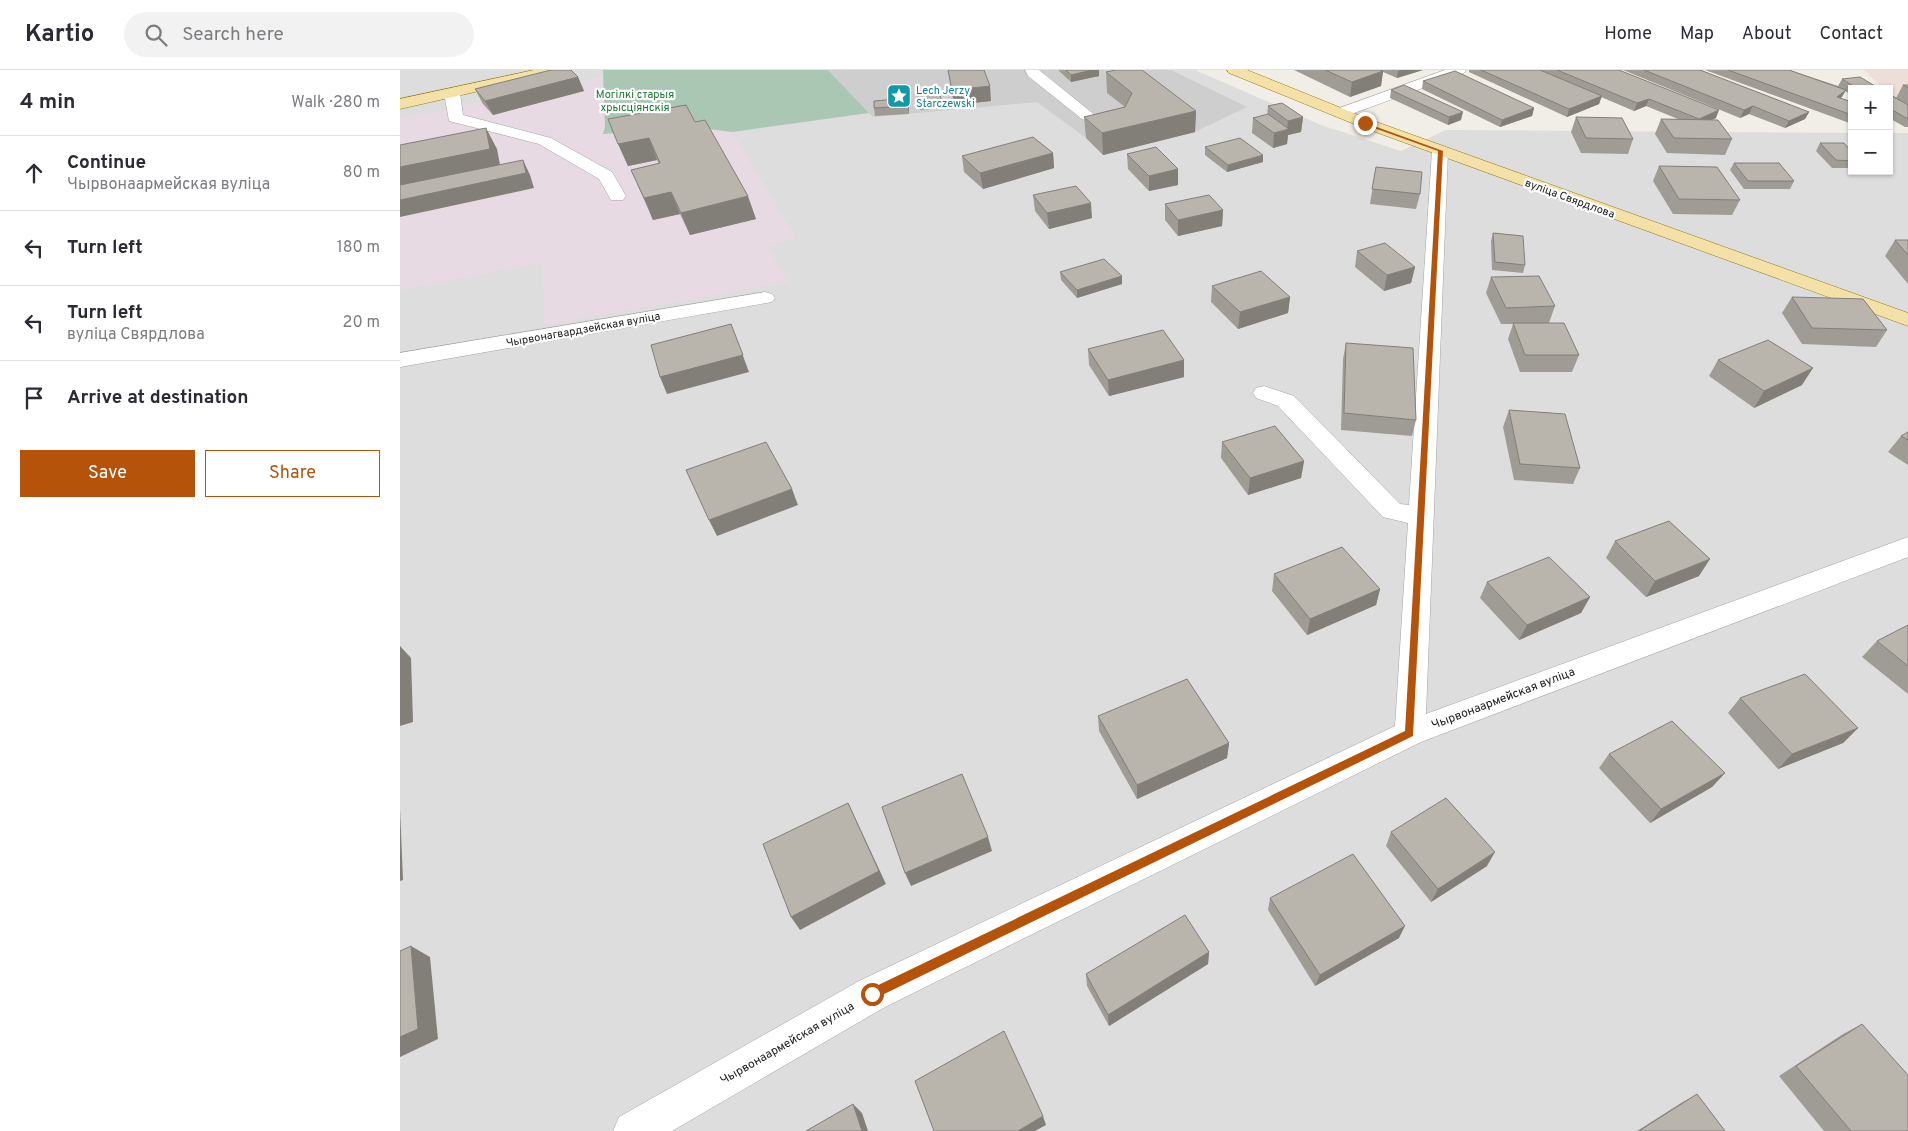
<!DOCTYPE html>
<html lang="en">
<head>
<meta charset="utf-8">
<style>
	body { margin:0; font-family:Overpass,sans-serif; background:#f2f2f3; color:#2b2b33 }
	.controls { position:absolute; right:15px; top:15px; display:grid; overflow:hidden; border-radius:0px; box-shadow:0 1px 4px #0004 }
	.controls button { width:45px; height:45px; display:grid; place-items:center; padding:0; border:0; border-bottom:1px solid #e1e1e2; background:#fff; color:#2b2b33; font:25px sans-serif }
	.stop { position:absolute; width:15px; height:15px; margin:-11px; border:4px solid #b45309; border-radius:50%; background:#fff }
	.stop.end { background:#b45309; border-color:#fff; box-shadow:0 1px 5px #0008 }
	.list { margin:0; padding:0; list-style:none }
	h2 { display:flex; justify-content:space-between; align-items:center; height:65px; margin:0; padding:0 20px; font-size:21px }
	h2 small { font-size:16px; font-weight:400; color:#7c7c81 }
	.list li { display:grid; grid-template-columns:32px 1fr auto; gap:15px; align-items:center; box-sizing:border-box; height:75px; padding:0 20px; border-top:1px solid #e1e1e2 }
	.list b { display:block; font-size:19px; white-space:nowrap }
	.list p { margin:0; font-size:16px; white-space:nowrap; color:#7c7c81 }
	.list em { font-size:16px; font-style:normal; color:#7c7c81 }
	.actions { display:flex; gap:10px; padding:15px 20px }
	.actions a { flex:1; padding:11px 0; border:1px solid #b45309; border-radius:0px; text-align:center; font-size:18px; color:#b45309 }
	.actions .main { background:#b45309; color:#fff }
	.icon { flex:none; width:28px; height:28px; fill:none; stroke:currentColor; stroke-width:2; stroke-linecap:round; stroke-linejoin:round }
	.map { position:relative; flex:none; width:1508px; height:1061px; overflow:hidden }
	header { display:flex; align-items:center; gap:30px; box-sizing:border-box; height:70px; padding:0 25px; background:#fff; border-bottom:1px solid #e1e1e2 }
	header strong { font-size:24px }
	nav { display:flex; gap:28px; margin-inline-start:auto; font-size:18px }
	.search { width:350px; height:45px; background:#f2f2f3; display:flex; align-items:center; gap:12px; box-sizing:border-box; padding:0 18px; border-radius:28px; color:#7c7c81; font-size:19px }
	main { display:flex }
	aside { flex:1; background:#fff }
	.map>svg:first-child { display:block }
	.residential { fill:#dedddd }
	.commercial { fill:#efddd8 }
	.industrial { fill:#e8dae3 }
	.religious { fill:#cecece }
	.cemetery { fill:#aac7b4 }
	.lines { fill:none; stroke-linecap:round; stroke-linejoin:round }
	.minor-casing { stroke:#a4a4a4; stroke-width:1 }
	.major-casing { stroke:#8f7c0d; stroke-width:1 }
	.minor { fill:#fff; fill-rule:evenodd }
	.major { fill:#f4e1a8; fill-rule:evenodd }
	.wall { fill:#9f9c95 }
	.shaded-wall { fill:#827f79 }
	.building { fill:#b9b5ad; stroke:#827f79 }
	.route { fill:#b45309 }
	.labels { text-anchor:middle; stroke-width:4.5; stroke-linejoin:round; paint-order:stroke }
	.far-culture-label { font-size:11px; fill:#0d838f; stroke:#fff; text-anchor:start }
	.far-park-label { font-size:11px; fill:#15772f; stroke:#fff }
	.far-street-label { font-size:11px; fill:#202020; stroke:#fff }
	.street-label { font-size:12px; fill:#202020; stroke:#fff }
</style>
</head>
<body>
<header>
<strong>Kartio</strong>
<div class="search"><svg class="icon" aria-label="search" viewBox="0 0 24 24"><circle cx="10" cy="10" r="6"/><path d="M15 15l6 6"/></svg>Search here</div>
<nav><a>Home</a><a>Map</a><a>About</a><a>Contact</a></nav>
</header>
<main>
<aside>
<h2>4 min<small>Walk · 280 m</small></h2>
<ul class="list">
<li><svg class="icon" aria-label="ahead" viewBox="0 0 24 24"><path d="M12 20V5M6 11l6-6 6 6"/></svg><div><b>Continue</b><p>Чырвонаармейская вуліца</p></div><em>80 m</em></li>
<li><svg class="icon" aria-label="left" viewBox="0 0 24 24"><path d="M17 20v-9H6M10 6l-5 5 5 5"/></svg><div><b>Turn left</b></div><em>180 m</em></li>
<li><svg class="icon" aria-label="left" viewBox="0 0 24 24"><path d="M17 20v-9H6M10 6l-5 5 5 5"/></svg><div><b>Turn left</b><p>вуліца Свярдлова</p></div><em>20 m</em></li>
<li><svg class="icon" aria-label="arrive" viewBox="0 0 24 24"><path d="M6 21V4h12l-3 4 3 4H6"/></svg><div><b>Arrive at destination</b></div></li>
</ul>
<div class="actions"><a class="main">Save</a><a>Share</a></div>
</aside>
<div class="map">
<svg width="1508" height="1061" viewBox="0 0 1508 1061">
	<rect width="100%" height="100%" fill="#f0eee7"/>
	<!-- residential -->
	<polygon class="residential" points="0,0 795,0 921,55 1001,81 1046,60 1452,63 1452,101 1489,101 1489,63 1508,63 1508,1061 0,1061"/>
	<!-- commercial -->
	<polygon class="commercial" points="1464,0 1508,0 1508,39 1489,24 1489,19 1484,19"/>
	<!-- industrial -->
	<polygon class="industrial" points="202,7 205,57 203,64 294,57 332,62 395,167 367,176 388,212 145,255 142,192 0,220 0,49"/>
	<!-- religious -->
	<polygon class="religious" points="428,0 711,0 716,4 732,0 771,0 847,37 795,62 703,85 686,68 637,32 473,47"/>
	<!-- cemetery -->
	<polygon class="cemetery" points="203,0 428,0 469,43 332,62 294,57 203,64 205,57"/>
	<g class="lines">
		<defs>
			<g id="minor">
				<polygon points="625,0 639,0 696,46 688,51 682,49 628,6"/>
				<polygon points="1045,0 1066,0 1064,3 946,46 940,48 932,43 934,40"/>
				<polygon points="52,18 60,23 63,45 151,68 212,102 226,126 223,130 211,130 199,109 139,74 49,51 44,23"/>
				<polygon points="1040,76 1046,77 1048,81 1026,644 1508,467 1508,487 1021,672 485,937 272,1061 213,1061 219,1047 459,911 995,656 1008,453 983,447 878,336 856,328 853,323 856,318 864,316 894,326 1000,434 1009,435 1032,81 1034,77"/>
				<polygon points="365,222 372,224 375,228 372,232 0,297 0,283"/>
			</g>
			<g id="major">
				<polygon points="134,0 161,0 154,4 0,39 0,29"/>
				<polygon points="827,0 847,0 971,50 1508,243 1508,256 959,56 829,3"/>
			</g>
		</defs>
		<!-- minor casing -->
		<use href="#minor" class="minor-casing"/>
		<!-- major casing -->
		<use href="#major" class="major-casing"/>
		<!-- minor -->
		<use href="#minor" class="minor"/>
		<!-- major -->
		<use href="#major" class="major"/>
	</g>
	<!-- wall -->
	<g class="wall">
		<polygon points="548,0 591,31 554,35"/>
		<polygon points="658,0 699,0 699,6 671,12"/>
		<polygon points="894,0 1023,0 997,8 983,2 981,16 950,27"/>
		<polygon points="1069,0 1219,0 1316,48 1311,50 1332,69 1325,85 1267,83 1255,64 1261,49 1278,49 1246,36 1234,41 1201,27 1199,34 1167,47 1069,2"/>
		<polygon points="1223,0 1300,0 1409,42 1405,49 1385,58 1349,44 1340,48"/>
		<polygon points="1305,0 1389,0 1438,16 1442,9 1480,19 1452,19 1452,25 1445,21 1440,28 1452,32 1452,54"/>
		<polygon points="706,2 796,41 795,62 703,85 686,68 684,47 725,37 707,23"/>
		<polygon points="178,7 184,21 93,45 83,34 75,19"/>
		<polygon points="1023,11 1134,38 1132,46 1100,57 1022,19"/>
		<polygon points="1503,15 1508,15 1508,57 1505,57 1489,48 1489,24 1496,28"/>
		<polygon points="539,19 542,38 520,40 517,21"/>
		<polygon points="991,20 1061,50 1048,55 990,28"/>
		<polygon points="508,28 509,36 509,44 475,46 474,38"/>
		<polygon points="868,36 903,47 901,62 888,65 887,74 873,78 852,63 853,48 867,45"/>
		<polygon points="1176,47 1233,69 1228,84 1181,83 1171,62"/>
		<polygon points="208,49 295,52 356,149 290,165 280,144 253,150 231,100 259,94 257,90 228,96"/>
		<polygon points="1420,73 1452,82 1452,98 1432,98 1416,81"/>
		<polygon points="805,77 863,92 827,102 805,85"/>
		<polygon points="653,83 654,98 583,119 564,102 562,86"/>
		<polygon points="727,84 778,99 778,115 749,121 728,99"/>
		<polygon points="1334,93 1394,111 1390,119 1344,119 1330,100"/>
		<polygon points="1259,96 1340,130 1332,145 1273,144 1253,111"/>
		<polygon points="976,97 1020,124 1016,139 970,134"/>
		<polygon points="633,125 692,148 649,159 635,141"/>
		<polygon points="765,134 823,140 822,156 778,166 765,150"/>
		<polygon points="1093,163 1125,195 1123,203 1092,200 1091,171"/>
		<polygon points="1495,170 1508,170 1508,214 1485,186"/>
		<polygon points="957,181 1015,197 1011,213 984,221 955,197"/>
		<polygon points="660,202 722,206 722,214 677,228 661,210"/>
		<polygon points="1091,207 1155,236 1149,253 1179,285 1172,302 1120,302 1108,269 1113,254 1101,254 1086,223"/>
		<polygon points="812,216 890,227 888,243 838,259 811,232"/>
		<polygon points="1392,227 1487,260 1476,277 1402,274 1382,243"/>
		<polygon points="946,273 1016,350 1012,366 941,360 943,289"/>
		<polygon points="688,279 784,290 784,307 709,326 689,295"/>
		<polygon points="1318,290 1402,315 1354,338 1309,306"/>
		<polygon points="1109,340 1180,398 1173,414 1114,410 1103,357"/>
		<polygon points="1508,362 1508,395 1488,382 1501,366"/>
		<polygon points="822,372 904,391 901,408 848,425 821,388"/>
		<polygon points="1215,471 1299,506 1246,527 1206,488"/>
		<polygon points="874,504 980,519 976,535 907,565 872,521"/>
		<polygon points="1087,512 1190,527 1181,543 1119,570 1080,528"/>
		<polygon points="1508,555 1508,624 1462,587 1477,571"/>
		<polygon points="1340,628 1458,658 1443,673 1378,699 1328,643"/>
		<polygon points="698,646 829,673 827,688 737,729 699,661"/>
		<polygon points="1209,684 1325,703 1312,717 1250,753 1199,698"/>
		<polygon points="991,762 1087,796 1031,832 986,776"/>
		<polygon points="870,828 999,868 915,916 868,840"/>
		<polygon points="809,882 808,894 709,956 687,916 686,904"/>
		<polygon points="1462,954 1508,1061 1424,1061 1379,1006 1443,964"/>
		<polygon points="1297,1024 1325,1061 1237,1061 1281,1033"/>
	</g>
	<!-- shaded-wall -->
	<g class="shaded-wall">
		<polygon points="692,0 699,0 699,6 671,12 671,5"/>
		<polygon points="1002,0 1023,0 997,8 998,1"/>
		<polygon points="983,1 981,16 950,27 952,12"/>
		<polygon points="178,7 184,21 93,45 85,31"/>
		<polygon points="590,16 591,31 554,35 552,20"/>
		<polygon points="1446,20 1442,27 1433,34 1437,27"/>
		<polygon points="1202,26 1199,34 1167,47 1169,39"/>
		<polygon points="508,28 509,36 509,44 508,36"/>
		<polygon points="1249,29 1246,36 1234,41 1237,33"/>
		<polygon points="1353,36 1349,44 1340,48 1344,40"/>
		<polygon points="1134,38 1132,46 1100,57 1102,50"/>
		<polygon points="1319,40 1316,48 1296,57 1299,49"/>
		<polygon points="796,41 795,62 703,85 702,63"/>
		<polygon points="1063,42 1061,50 1048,55 1049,47"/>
		<polygon points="1409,42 1405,49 1385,58 1389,51"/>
		<polygon points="903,47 901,62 888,65 887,74 873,78 874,63 887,60 888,51"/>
		<polygon points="86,58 97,79 101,100 0,121 0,97"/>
		<polygon points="249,68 257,90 228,96 218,74"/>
		<polygon points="653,83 654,98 583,119 580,103"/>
		<polygon points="863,85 863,92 827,102 828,95"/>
		<polygon points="123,90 130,105 134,118 0,147 0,130"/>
		<polygon points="778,99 778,115 749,121 749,106"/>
		<polygon points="271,122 280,144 253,150 244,128"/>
		<polygon points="348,126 356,149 290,165 281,143"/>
		<polygon points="691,133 692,148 649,159 647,143"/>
		<polygon points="823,140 822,156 778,166 778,150"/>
		<polygon points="1015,197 1011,213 984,221 987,205"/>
		<polygon points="722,206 722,214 677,228 677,220"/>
		<polygon points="890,227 888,243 838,259 840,242"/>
		<polygon points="331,254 349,302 267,324 260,307"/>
		<polygon points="784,290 784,307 709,326 708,310"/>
		<polygon points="1413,298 1402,315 1354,338 1364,321"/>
		<polygon points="904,391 901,408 848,425 850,408"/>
		<polygon points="392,419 398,435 317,466 309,450"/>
		<polygon points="1310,489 1299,506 1246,527 1255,511"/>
		<polygon points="980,519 976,535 907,565 910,549"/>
		<polygon points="1190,527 1181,543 1119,570 1127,555"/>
		<polygon points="0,576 11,588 13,652 0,656"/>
		<polygon points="1458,658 1443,673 1378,699 1392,684"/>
		<polygon points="829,673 827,688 737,729 737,715"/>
		<polygon points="1325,703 1312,717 1250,753 1261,739"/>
		<polygon points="448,733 486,814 400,860 391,847"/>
		<polygon points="0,738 3,810 0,811"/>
		<polygon points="588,767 592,781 511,816 505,803"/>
		<polygon points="1095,782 1087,796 1031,832 1038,819"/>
		<polygon points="1005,856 999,868 915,916 920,905"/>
		<polygon points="11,876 30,887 38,969 0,987 0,967"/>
		<polygon points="809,882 808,894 709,956 708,945"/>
		<polygon points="453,1034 462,1043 468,1061 462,1061"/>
		<polygon points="643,1046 646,1055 635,1061 618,1061"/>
	</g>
	<!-- building -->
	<g class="building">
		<polygon points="151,0 171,0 178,7 85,31 75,19"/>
		<polygon points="548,0 584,0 590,16 552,20"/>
		<polygon points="666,0 692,0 671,5"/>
		<polygon points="716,0 742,0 796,41 702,63 684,47 725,37 732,23 706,2"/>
		<polygon points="925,0 980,0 983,1 952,12"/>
		<polygon points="1081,0 1140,0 1202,26 1169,39"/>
		<polygon points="1157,0 1219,0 1319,40 1299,49 1249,29 1237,33"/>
		<polygon points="1244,0 1300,0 1409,42 1389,51 1353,36 1344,40"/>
		<polygon points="1328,0 1389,0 1446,20 1437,27 1452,32 1452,45"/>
		<polygon points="1055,1 1134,38 1102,50 1023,11"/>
		<polygon points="1460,7 1480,19 1458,19 1442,9"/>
		<polygon points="1004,15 1063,42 1049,47 991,20"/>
		<polygon points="1503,15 1508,15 1508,18"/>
		<polygon points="539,19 541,30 519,32 517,21"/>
		<polygon points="1489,24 1508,35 1508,49 1489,38"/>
		<polygon points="508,28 508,36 474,38 474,31"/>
		<polygon points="882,33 903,47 888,51 868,36"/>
		<polygon points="286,35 295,52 305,50 348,126 281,143 271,122 244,128 231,100 260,93 249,68 218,74 208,49"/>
		<polygon points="868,44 889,59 874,63 853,48"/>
		<polygon points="1176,47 1222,48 1233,69 1186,68"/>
		<polygon points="1261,49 1318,50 1332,69 1274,68"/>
		<polygon points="86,58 90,79 0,97 0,75"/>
		<polygon points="633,67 653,83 580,103 562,86"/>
		<polygon points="840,68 863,85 828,95 805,77"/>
		<polygon points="1420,73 1444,73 1452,82 1452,91 1436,90"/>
		<polygon points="756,77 778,99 749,106 727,84"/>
		<polygon points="123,90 126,103 0,130 0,115"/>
		<polygon points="1334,93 1379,93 1394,111 1348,111"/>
		<polygon points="1259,96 1317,97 1340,130 1279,129"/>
		<polygon points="976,97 1022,102 1020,124 972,119"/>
		<polygon points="676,116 691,133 647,143 633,125"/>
		<polygon points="809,125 823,140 778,150 765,134"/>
		<polygon points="1093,163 1123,166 1125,195 1095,192"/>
		<polygon points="1495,170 1508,170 1508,185"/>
		<polygon points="985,173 1015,197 987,205 957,181"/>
		<polygon points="704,189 722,206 677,220 660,202"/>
		<polygon points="861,201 890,227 840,242 812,216"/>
		<polygon points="1139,206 1155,236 1106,238 1091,207"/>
		<polygon points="1392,227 1463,229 1487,260 1412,258"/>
		<polygon points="1113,253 1164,253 1179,285 1125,285"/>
		<polygon points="331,254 343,285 260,307 251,275"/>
		<polygon points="763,260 784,290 708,310 688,279"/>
		<polygon points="1368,270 1413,298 1364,321 1318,290"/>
		<polygon points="946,273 1013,278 1016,350 944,343"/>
		<polygon points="1109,340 1165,344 1180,398 1120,394"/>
		<polygon points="875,356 904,391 850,408 822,372"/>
		<polygon points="1508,362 1508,370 1501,366"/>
		<polygon points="366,372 392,419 309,450 286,400"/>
		<polygon points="1269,451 1310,489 1255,511 1215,471"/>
		<polygon points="942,477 980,519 910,549 874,504"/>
		<polygon points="1149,487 1190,527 1127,555 1087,512"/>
		<polygon points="1508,555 1508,596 1477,571"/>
		<polygon points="1405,604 1458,658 1392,684 1340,628"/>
		<polygon points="787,609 829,673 737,715 698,646"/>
		<polygon points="1272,651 1325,703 1261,739 1209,684"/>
		<polygon points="562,704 588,767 505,803 482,737"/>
		<polygon points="1046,728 1095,782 1038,819 991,762"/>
		<polygon points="448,733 479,801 391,847 363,774"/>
		<polygon points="953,784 1005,856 920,905 870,828"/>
		<polygon points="785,845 809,882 708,945 686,904"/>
		<polygon points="11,876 18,959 0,967 0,881"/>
		<polygon points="1462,954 1508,1005 1508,1061 1451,1061 1396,996"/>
		<polygon points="604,961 643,1046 618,1061 534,1061 515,1011"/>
		<polygon points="1297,1024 1325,1061 1239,1061"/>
		<polygon points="453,1034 462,1061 406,1061"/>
	</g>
	<!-- route -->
	<polygon class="route" points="963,52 1043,81 1013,666 476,928 468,928 468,920 1005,661 1038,81 963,54"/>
	<!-- icons -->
	<defs>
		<symbol id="sight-square" viewBox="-11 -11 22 22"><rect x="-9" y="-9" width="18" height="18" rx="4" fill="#0f9aa8" stroke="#fff"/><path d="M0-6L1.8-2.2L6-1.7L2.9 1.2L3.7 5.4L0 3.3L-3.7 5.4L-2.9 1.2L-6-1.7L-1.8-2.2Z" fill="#fff"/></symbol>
	</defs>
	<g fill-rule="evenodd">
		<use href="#sight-square" x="485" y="12" width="28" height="28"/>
	</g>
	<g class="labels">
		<!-- far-culture labels -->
		<g class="far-culture-label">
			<text x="516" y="24">Lech Jerzy<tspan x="516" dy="13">Starczewski</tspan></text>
		</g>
		<!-- far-park labels -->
		<g class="far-park-label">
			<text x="235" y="28">Могілкі старыя<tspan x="235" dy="13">хрысціянскія</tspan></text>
		</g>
		<!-- far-street labels -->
		<g class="far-street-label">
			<text transform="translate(1170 128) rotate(20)" y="4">вуліца Свярдлова</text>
			<text transform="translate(183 259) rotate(-10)" y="4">Чырвонагвардзейская вуліца</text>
		</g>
		<!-- street labels -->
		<g class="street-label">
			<text transform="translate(1103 628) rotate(-21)" y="4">Чырвонаармейская вуліца</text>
			<text transform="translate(387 973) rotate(-30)" y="4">Чырвонаармейская вуліца</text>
		</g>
	</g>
</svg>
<div class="controls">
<button>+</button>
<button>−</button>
</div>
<div class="stop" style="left:472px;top:924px"></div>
<div class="stop end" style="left:965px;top:53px"></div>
</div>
</main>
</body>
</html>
